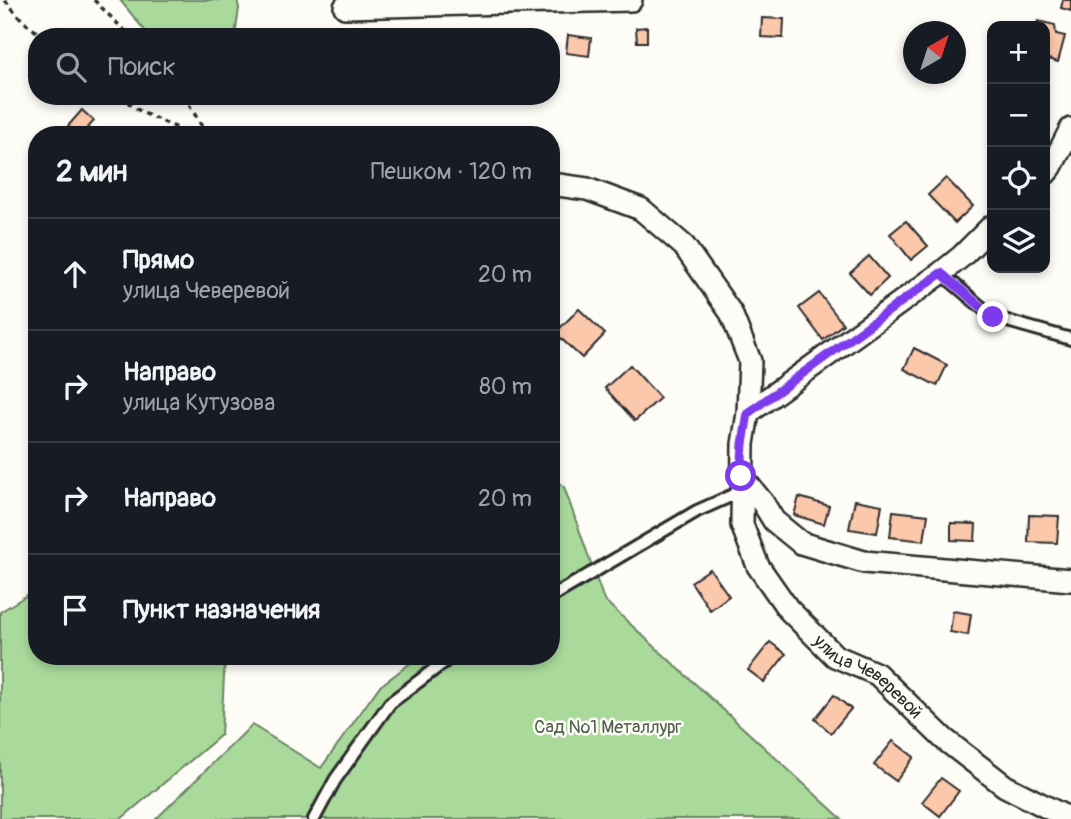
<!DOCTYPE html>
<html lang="ru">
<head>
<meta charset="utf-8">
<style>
	body { margin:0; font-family:Pangolin,sans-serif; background:#20242c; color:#f1f3f6 }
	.controls { position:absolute; right:21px; top:21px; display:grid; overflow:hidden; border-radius:14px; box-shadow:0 4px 10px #0003 }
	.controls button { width:63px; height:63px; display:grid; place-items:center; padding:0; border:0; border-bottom:2px solid #363941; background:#171b24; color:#f1f3f6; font:35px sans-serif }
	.compass { position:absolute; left:903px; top:21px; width:63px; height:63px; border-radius:50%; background:#171b24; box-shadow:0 4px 10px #0003; rotate:39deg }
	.stop { position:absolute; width:21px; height:21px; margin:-16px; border:5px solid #7c3aed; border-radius:50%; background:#fff }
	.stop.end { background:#7c3aed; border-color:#fff; box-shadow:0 2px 7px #0008 }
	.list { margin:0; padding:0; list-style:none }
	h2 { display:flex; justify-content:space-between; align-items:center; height:91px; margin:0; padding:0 28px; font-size:30px }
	h2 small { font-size:23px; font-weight:400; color:#9ea1a6 }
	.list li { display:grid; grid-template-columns:46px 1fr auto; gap:21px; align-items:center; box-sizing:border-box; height:112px; padding:0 28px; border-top:2px solid #363941 }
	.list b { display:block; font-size:26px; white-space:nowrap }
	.list p { margin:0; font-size:23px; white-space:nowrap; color:#9ea1a6 }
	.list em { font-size:23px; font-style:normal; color:#9ea1a6 }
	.icon { flex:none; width:38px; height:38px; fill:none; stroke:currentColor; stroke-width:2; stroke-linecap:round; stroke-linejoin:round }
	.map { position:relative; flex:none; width:1071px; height:819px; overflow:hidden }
	.search { position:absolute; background:#171b24; box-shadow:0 4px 10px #0003; left:28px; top:28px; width:532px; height:77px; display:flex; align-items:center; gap:18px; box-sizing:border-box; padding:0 24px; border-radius:28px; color:#9ea1a6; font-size:26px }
	.panel { position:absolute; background:#171b24; box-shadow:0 4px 10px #0003; left:28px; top:126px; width:532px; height:539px; border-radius:28px }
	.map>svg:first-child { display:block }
	.green { fill:#a9da9b; stroke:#6a8263; stroke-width:2 }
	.building { fill:#fcc8ac; stroke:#2b2b2b; stroke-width:2 }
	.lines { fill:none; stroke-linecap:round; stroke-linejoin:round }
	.lane-casing { stroke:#2b2b2b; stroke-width:16 }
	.street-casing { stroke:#2b2b2b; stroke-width:26 }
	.path { stroke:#2b2b2b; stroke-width:3.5; stroke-dasharray:5 5; stroke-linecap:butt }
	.lane { stroke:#fdfcf7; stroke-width:10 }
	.street { stroke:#fdfcf7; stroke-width:21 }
	.route { stroke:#7c3aed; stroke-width:9 }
	.labels { text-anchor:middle; stroke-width:5; stroke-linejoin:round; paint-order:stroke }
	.street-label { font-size:18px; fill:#2b2b2b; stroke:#fdfcf7 }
	.park-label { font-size:18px; fill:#51604d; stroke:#fdfcf7 }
</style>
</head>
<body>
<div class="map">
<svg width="1071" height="819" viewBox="0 0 1071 819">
	<rect width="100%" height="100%" fill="#fdfcf7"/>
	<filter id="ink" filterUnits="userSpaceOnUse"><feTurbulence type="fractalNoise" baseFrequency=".0143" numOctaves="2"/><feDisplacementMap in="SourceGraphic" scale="14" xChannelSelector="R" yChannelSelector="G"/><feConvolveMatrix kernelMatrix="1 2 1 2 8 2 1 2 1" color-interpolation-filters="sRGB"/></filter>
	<g filter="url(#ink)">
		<!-- green -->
		<g class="green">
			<polygon points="120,0 237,0 239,8 235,37 150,37"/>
			<polygon points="551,474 564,487 604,600 842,819 156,819 252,725 321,768 379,687 420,656 551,656"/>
			<polygon points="37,589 37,656 225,656 221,735 121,819 0,819 0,612"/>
		</g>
		<!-- building -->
		<g class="building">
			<polygon points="1063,0 1071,0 1071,11 1061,8"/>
			<polygon points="762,18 784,19 783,38 761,37"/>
			<polygon points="1038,21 1055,25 1056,34 1065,36 1058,62 1045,58 1045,26 1036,26"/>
			<polygon points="647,27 647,42 637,42 636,28"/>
			<polygon points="568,35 591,38 589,56 566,53"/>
			<polygon points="82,110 94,121 81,135 78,135 68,126"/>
			<polygon points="946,178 973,206 955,223 928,195"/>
			<polygon points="906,221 928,246 911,260 890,234"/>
			<polygon points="869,256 888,278 870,295 850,273"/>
			<polygon points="819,293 843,324 823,340 799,308"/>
			<polygon points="579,309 605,334 582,358 555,333"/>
			<polygon points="914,348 947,365 937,386 904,369"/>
			<polygon points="630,365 660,398 635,421 605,388"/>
			<polygon points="799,497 829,506 824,524 794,515"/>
			<polygon points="855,500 882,505 877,533 849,529"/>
			<polygon points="893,511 928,515 924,541 890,537"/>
			<polygon points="1029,515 1059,516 1057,543 1028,542"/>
			<polygon points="951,523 976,524 975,541 951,540"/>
			<polygon points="710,569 729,596 710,610 691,582"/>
			<polygon points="953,611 971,614 968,635 950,632"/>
			<polygon points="770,642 786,654 764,682 748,670"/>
			<polygon points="834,695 851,709 831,733 815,719"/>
			<polygon points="893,741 914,757 896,781 874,765"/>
			<polygon points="941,778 959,791 940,816 922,802"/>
		</g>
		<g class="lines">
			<defs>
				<g id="lane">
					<polyline points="941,273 993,317 1071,339"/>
					<polyline points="551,597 697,511 742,491"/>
					<polyline points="314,819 335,780 390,703 452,656"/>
				</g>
				<g id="street">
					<polyline points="345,7 631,0"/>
					<polyline points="1045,174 1051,167 1071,129"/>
					<path id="s1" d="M551,184l36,5 54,20 43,37 47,67 19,48 -2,52 -5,31 -1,81 16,41 30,43 47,47 42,18 67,65 61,47 59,30 7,1"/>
					<polyline points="748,413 941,273 962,256 992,226"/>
					<polyline points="741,476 763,503 774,521 801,543 864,562 1071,580"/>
				</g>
			</defs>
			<!-- lane casing -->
			<use href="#lane" class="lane-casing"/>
			<!-- street casing -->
			<use href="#street" class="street-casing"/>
			<!-- path -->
			<g class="path">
				<polyline points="5,0 23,21 43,37"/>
				<polyline points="94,0 131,37"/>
				<polyline points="120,96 141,112 193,135"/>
				<polyline points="184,96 207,135"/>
			</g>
			<!-- lane -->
			<use href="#lane" class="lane"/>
			<!-- street -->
			<use href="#street" class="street"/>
		</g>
	</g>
	<g class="lines" filter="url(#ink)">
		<!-- route -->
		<polyline class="route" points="741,476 743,444 748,413 941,273 993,317"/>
	</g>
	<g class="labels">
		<!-- street labels -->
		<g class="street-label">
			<text dy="6" stroke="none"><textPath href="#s1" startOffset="651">улица Чеверевой</textPath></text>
		</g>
		<!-- park labels -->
		<g class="park-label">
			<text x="608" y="733">Сад №1 Металлург</text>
		</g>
	</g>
</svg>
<div class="controls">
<button>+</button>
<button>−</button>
<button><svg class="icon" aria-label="locate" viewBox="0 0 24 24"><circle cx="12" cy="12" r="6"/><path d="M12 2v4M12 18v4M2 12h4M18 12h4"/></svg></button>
<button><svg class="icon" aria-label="layers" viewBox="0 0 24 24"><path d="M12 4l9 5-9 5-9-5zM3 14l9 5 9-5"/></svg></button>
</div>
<svg class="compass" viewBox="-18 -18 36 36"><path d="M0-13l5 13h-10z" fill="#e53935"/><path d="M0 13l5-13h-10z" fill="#9ea1a6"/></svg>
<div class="stop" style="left:741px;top:476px"></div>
<div class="stop end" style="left:993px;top:317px"></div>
<div class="search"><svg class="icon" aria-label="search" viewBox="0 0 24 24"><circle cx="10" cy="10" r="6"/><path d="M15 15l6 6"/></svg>Поиск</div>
<section class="panel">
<h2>2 мин<small>Пешком · 120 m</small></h2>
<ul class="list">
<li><svg class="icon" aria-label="ahead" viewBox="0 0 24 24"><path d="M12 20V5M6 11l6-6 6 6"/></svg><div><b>Прямо</b><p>улица Чеверевой</p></div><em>20 m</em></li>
<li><svg class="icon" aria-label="right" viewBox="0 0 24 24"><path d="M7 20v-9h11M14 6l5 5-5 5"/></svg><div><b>Направо</b><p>улица Кутузова</p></div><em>80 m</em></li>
<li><svg class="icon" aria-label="right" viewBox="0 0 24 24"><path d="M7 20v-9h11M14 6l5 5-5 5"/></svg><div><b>Направо</b></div><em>20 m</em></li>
<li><svg class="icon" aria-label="arrive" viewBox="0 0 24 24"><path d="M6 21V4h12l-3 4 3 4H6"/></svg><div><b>Пункт назначения</b></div></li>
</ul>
</section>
</div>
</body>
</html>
